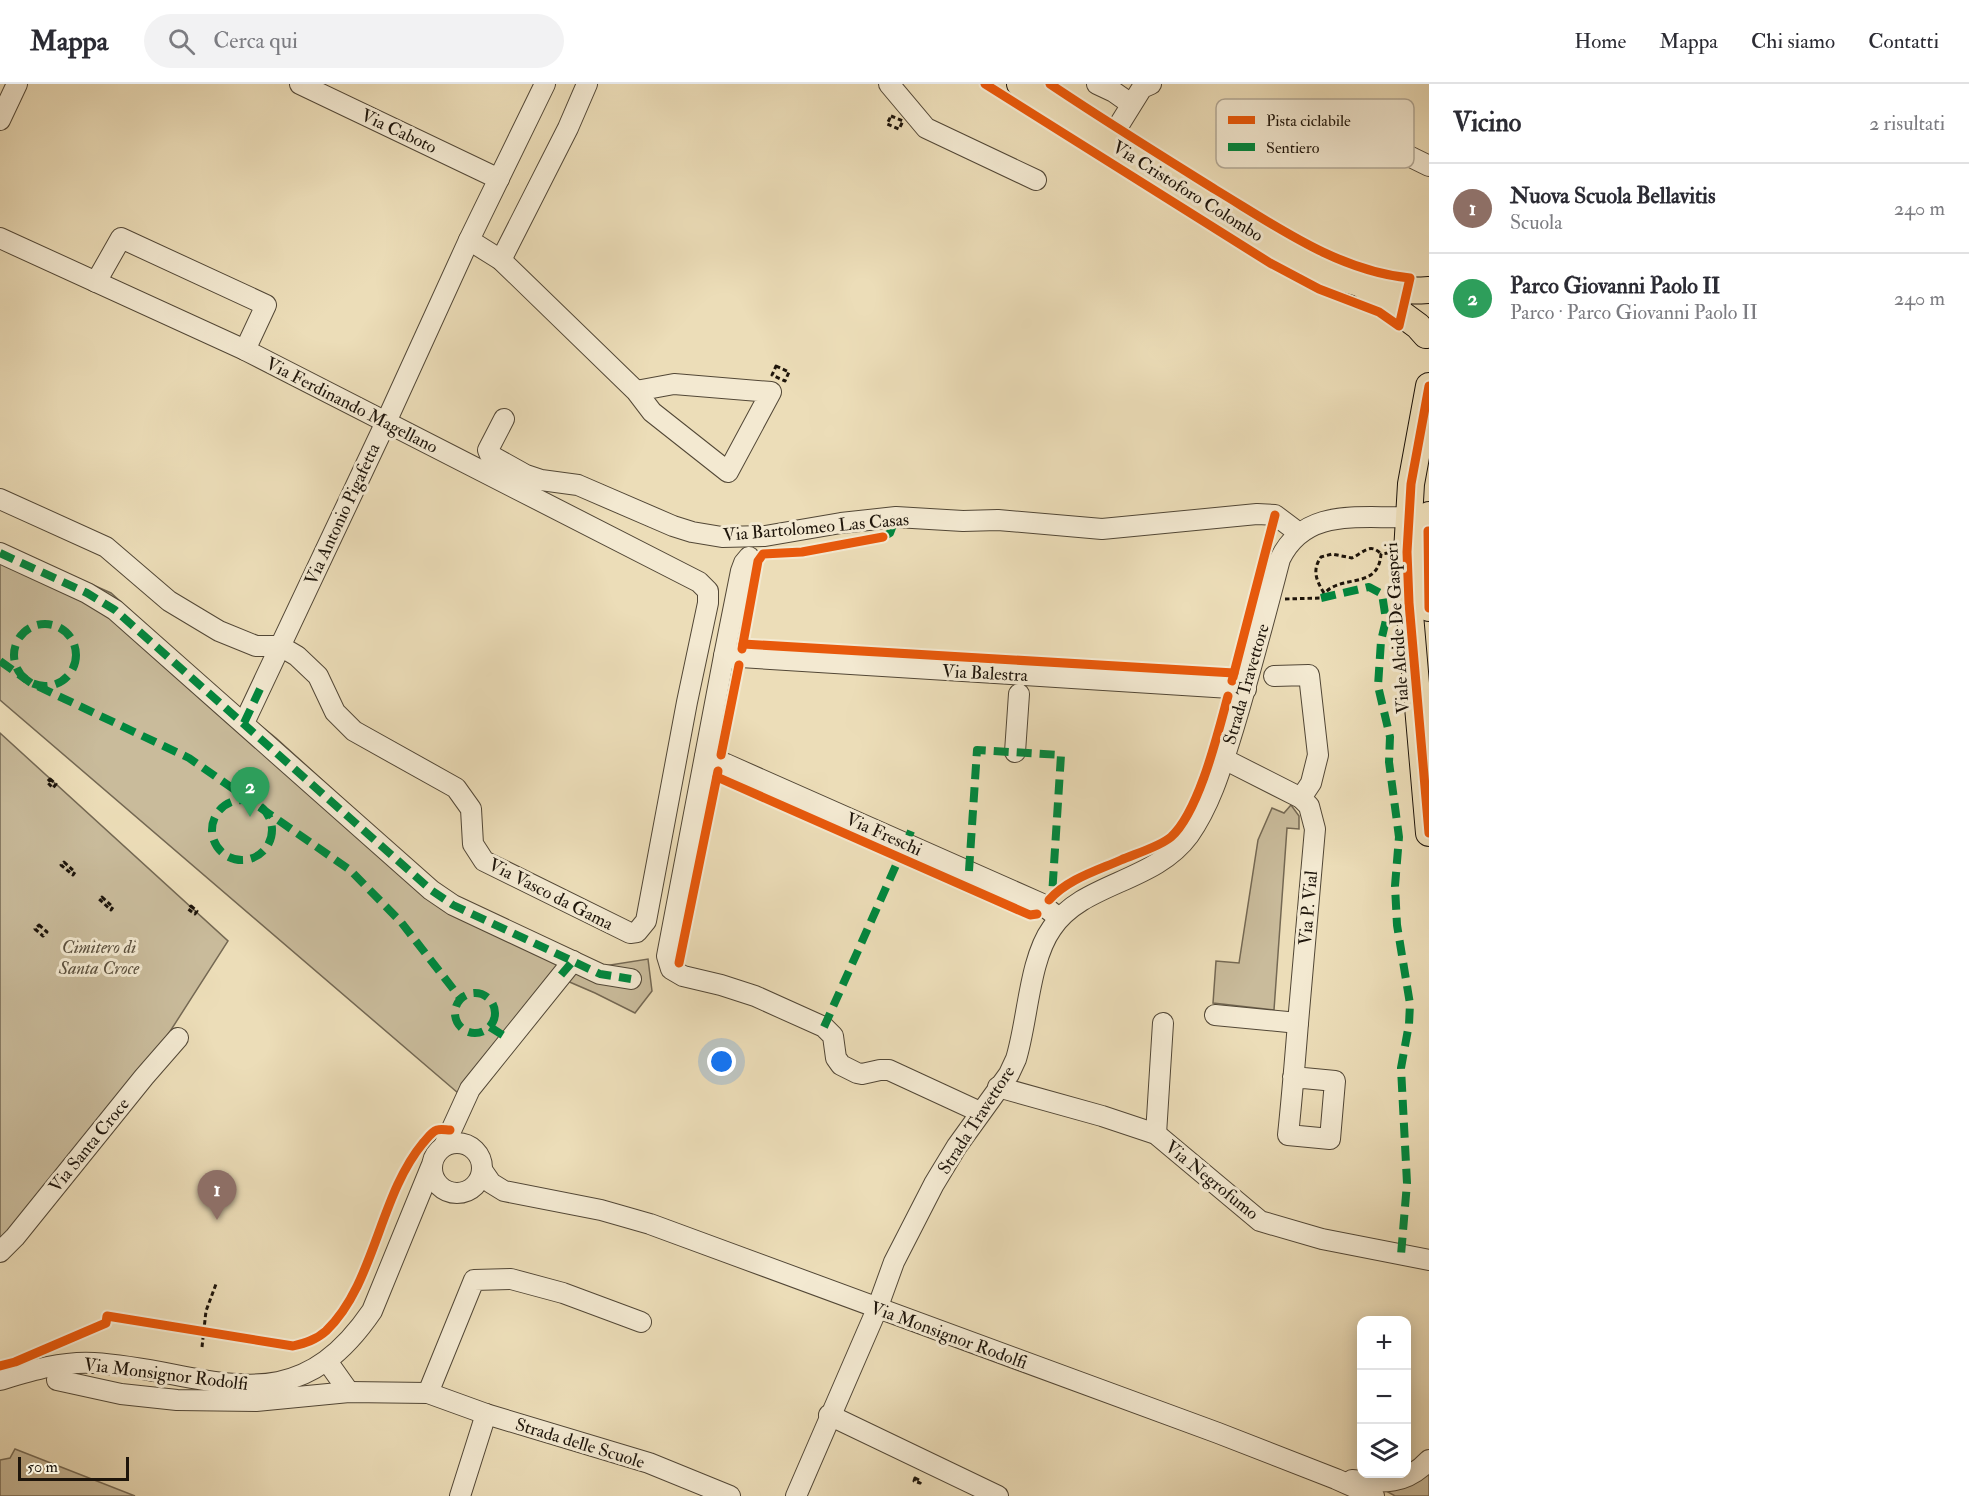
<!DOCTYPE html>
<html lang="it">
<head>
<meta charset="utf-8">
<style>
	body { margin:0; font-family:"IM FELL Double Pica",serif; background:#f2f2f3; color:#2b2b33 }
	.controls { position:absolute; right:18px; bottom:18px; display:grid; overflow:hidden; border-radius:12px; box-shadow:0 3px 15px #0003 }
	.controls button { width:54px; height:54px; display:grid; place-items:center; padding:0; border:0; border-bottom:2px solid #e1e1e2; background:#fff; color:#2b2b33; font:30px sans-serif }
	.scale { position:absolute; left:18px; bottom:15px; width:111px; box-sizing:border-box; padding-left:6px; border:3px solid #1e150b; border-top:0; font-size:16px; line-height:21px; white-space:nowrap; color:#1e150b; -webkit-text-stroke:4px #f3e9d1; paint-order:stroke }
	.you { position:absolute; left:722px; top:978px; width:21px; height:21px; margin:-15px; border:4px solid #fff; border-radius:50%; background:#1a73e8; box-shadow:0 0 0 9px #1a73e833 }
	.badge { display:grid; place-items:center; width:39px; height:39px; border-radius:50%; background:#1a73e8; color:#fff; font-size:20px; font-weight:700 }
	.pin { position:absolute; translate:-50% -50px; filter:drop-shadow(0 2px 3px #0008) }
	.pin::after { content:''; position:absolute; top:32px; width:21px; height:18px; background:inherit; clip-path:polygon(0 0,100% 0,50% 100%) }
	.list { margin:0; padding:0; list-style:none }
	h2 { display:flex; justify-content:space-between; align-items:center; height:78px; margin:0; padding:0 24px; font-size:26px }
	h2 small { font-size:20px; font-weight:400; color:#7c7c81 }
	.list li { display:grid; grid-template-columns:39px 1fr auto; gap:18px; align-items:center; box-sizing:border-box; height:90px; padding:0 24px; border-top:2px solid #e1e1e2 }
	.list b { display:block; font-size:22px; white-space:nowrap }
	.list p { margin:0; font-size:20px; white-space:nowrap; color:#7c7c81 }
	.list em { font-size:20px; font-style:normal; color:#7c7c81 }
	.icon { flex:none; width:33px; height:33px; fill:none; stroke:currentColor; stroke-width:2; stroke-linecap:round; stroke-linejoin:round }
	.map { position:relative; flex:none; width:1429px; height:1412px; overflow:hidden }
	header { display:flex; align-items:center; gap:36px; box-sizing:border-box; height:84px; padding:0 30px; background:#fff; border-bottom:2px solid #e1e1e2 }
	header strong { font-size:28px }
	nav { display:flex; gap:33px; margin-inline-start:auto; font-size:21px }
	.search { width:420px; height:54px; background:#f2f2f3; display:flex; align-items:center; gap:15px; box-sizing:border-box; padding:0 21px; border-radius:33px; color:#7c7c81; font-size:22px }
	main { display:flex }
	aside { flex:1; background:#fff }
	.map>svg:first-child { display:block }
	.green { fill:#c9bb9b; stroke:#746853; stroke-width:1.5 }
	.lines { fill:none; stroke-linecap:round; stroke-linejoin:round }
	.minor-casing { stroke:#524736; stroke-width:22 }
	.major-casing { stroke:#1e150b; stroke-width:28 }
	.path { stroke:#1e150b; stroke-width:3; stroke-dasharray:4.5 3; stroke-linecap:butt }
	.minor { stroke:#f3e9d1; stroke-width:20 }
	.major { stroke:#ecddb8; stroke-width:26 }
	.quiet { stroke:#00873e; stroke-width:8; stroke-dasharray:15 8; stroke-linecap:butt }
	.cycleway-casing { stroke:#f3e9d1; stroke-width:13 }
	.cycleway { stroke:#e8590c; stroke-width:9 }
	.labels { text-anchor:middle; stroke-width:6; stroke-linejoin:round; paint-order:stroke }
	.street-label { font-size:18px; fill:#1e150b; stroke:#f3e9d1 }
	.park-label { font-size:18px; font-style:italic; fill:#5a4f3d; stroke:#f3e9d1 }
	.key { fill:#f3e9d1; stroke:#b3a996; stroke-width:1.5 }
	.key-label { font-size:16px; fill:#1e150b }
</style>
</head>
<body>
<header>
<strong>Mappa</strong>
<div class="search"><svg class="icon" aria-label="search" viewBox="0 0 24 24"><circle cx="10" cy="10" r="6"/><path d="M15 15l6 6"/></svg>Cerca qui</div>
<nav><a>Home</a><a>Mappa</a><a>Chi siamo</a><a>Contatti</a></nav>
</header>
<main>
<div class="map">
<svg width="1429" height="1412" viewBox="0 0 1429 1412">
	<rect width="100%" height="100%" fill="#ecddb8"/>
	<filter id="stains"><feTurbulence type="fractalNoise" baseFrequency=".00333" numOctaves="4"/><feColorMatrix values="0 0 0 0 .2 0 0 0 0 .09 0 0 0 0 .02 0 0 0 .5 -.17"/></filter>
	<radialGradient id="worn" r=".72"><stop offset=".6" stop-color="#630" stop-opacity="0"/><stop offset="1" stop-color="#630" stop-opacity=".3"/></radialGradient>
	<!-- green -->
	<g class="green">
		<polygon points="0,460 111,509 228,615 276,654 450,812 604,882 648,875 652,907 635,929 595,909 551,890 458,1009 0,616"/>
		<polygon points="0,649 228,857 144,988 0,1164"/>
		<polygon points="1291,721 1299,732 1299,745 1287,744 1274,926 1213,919 1216,877 1239,879 1258,756 1272,724 1284,729"/>
		<polygon points="15,1365 135,1412 0,1412 0,1376 10,1374"/>
		<polygon points="1429,1386 1429,1412 1395,1412 1379,1403"/>
	</g>
	<g class="lines">
		<defs>
			<g id="minor">
				<polyline points="300,0 499,95"/>
				<polyline points="889,0 926,44 1036,96"/>
				<polyline points="1097,0 1114,8 1131,20"/>
				<polyline points="1322,33 1374,55 1429,82"/>
				<polyline points="0,36 17,0"/>
				<polyline points="1109,57 1142,4 1151,0"/>
				<polyline points="0,154 245,266 699,498 708,507 708,519 687,618 646,837 637,848 630,849 484,777 473,760 471,725 456,704 354,647 335,628 318,592 297,572 280,562 256,562 219,547 169,517 106,463 0,415"/>
				<polyline points="469,156 501,176 636,307 652,328 728,388 771,308 674,300 636,307"/>
				<polyline points="501,176 568,44 587,0"/>
				<polyline points="96,198 121,154 266,221 245,266"/>
				<polyline points="504,335 488,366 490,371 526,391 541,396 578,401 673,442 692,448 722,453 765,452 841,439 896,433 963,437 998,436 1102,445 1257,430 1275,431 1299,449"/>
				<polyline points="0,469 87,509 115,526 431,806 453,821 600,890 631,895"/>
				<polyline points="724,572 741,487 744,479 749,473"/>
				<polyline points="1274,592 1309,591 1318,671 1311,699 1301,714"/>
				<polyline points="244,639 386,338 469,156 545,0"/>
				<polyline points="1015,668 1019,610"/>
				<polyline points="705,673 726,680 1040,819 1059,834"/>
				<path d="M1224,675l77,39 8,8 6,23 -17,194c-3,37 -6,75 -10,112l42,4 5,-58 -42,-4"/>
				<polyline points="1215,931 1298,939"/>
				<polyline points="998,1003 1102,1032 1156,1050 1260,1137 1322,1155 1429,1176"/>
				<polyline points="980,1028 889,986 880,986 862,990 857,989 841,981 836,974 833,952 824,943 755,912 721,901 683,892 671,885 667,872 724,572 1246,605"/>
				<polyline points="1156,1050 1163,939"/>
				<circle cx="457" cy="1084" r="25"/>
				<polyline points="444,1062 470,1005 573,877"/>
				<polyline points="482,1086 491,1099 504,1107 601,1126 650,1140 1218,1349 1336,1395 1374,1412"/>
				<polyline points="0,1168 15,1153 144,993 178,954"/>
				<polyline points="327,1277 349,1308"/>
				<path d="M0,1296c30,-9 62,-19 94,-17 115,7 196,68 278,-52l59,-144"/>
				<polyline points="57,1296 121,1310 177,1316 256,1317 349,1308 428,1309 486,1330 649,1379 730,1412"/>
				<polyline points="428,1309 474,1196 511,1195 563,1209 641,1238"/>
				<polyline points="829,1331 998,1412"/>
				<path d="M1352,1396c31,3 54,5 77,-20"/>
				<polyline points="460,1412 486,1330"/>
				<path d="M796,1412l81,-187 17,-47 40,-78 23,-38 52,-72 7,-15c12,-39 13,-99 36,-131 31,-46 102,-45 137,-93 22,-31 33,-70 44,-105 17,-56 32,-114 47,-171 25,-52 79,-40 128,-42"/>
			</g>
			<g id="major">
				<path d="M1020,0l271,172c44,22 88,38 138,34"/>
				<polyline points="1365,203 1418,242 1426,251"/>
				<polyline points="1429,302 1411,400 1407,468 1409,519 1429,749"/>
				<polyline points="1429,431 1429,524"/>
			</g>
		</defs>
		<!-- minor casing -->
		<use href="#minor" class="minor-casing"/>
		<!-- major casing -->
		<use href="#major" class="major-casing"/>
		<!-- path -->
		<g class="path">
			<polygon points="891,32 903,37 899,45 887,40"/>
			<polygon points="776,282 789,288 785,297 772,291"/>
			<path d="M1324,509c-8,-13 -12,-23 -3,-36l11,-3 20,4c11,-5 18,-16 29,-4"/>
			<path d="M1285,515l36,-1c16,-27 57,-5 60,-44l7,-1"/>
			<polygon points="50,695 56,700 53,704 47,698"/>
			<polygon points="64,778 75,788 73,791 61,781"/>
			<polygon points="102,813 113,823 111,826 99,815"/>
			<polygon points="191,822 197,827 195,830 188,825"/>
			<polygon points="39,841 47,848 43,852 35,845"/>
			<polyline points="202,1263 206,1227 216,1200"/>
			<polygon points="915,1394 921,1397 920,1399 914,1397"/>
		</g>
		<!-- minor -->
		<use href="#minor" class="minor"/>
		<!-- major -->
		<use href="#major" class="major"/>
		<!-- quiet -->
		<g class="quiet">
			<polyline points="883,453 890,449 896,433"/>
			<polyline points="0,469 87,509 115,526 431,806 453,821 600,890 631,895"/>
			<polyline points="1321,514 1369,503 1382,510 1386,536 1381,557 1378,602 1390,653 1389,678 1399,753 1395,802 1397,841 1410,920 1409,940 1401,984 1407,1099 1401,1171"/>
			<circle cx="45" cy="571" r="31"/>
			<polyline points="0,577 31,599 189,674 350,786 401,838 461,915"/>
			<polyline points="244,639 260,605"/>
			<circle cx="242" cy="746" r="30"/>
			<polyline points="909,752 911,747"/>
			<polyline points="969,787 977,666 1061,671 1052,812"/>
			<polyline points="561,891 573,877"/>
			<circle cx="475" cy="929" r="20"/>
			<polyline points="490,943 509,955"/>
			<polyline points="824,943 901,770"/>
		</g>
		<defs>
			<g id="cycleway">
				<path d="M985,0l285,179 49,26 60,23 20,14 11,-48c-72,-7 -134,-52 -194,-88 -56,-35 -111,-69 -166,-106"/>
				<polyline points="1429,302 1411,400 1407,468 1409,519 1429,749"/>
				<polyline points="1428,447 1429,524"/>
				<polyline points="743,560 1234,589"/>
				<polyline points="742,565 758,477 763,470 802,468 883,453"/>
				<polyline points="1232,597 1275,431"/>
				<polyline points="721,671 739,581"/>
				<polyline points="717,693 1030,831 1037,830"/>
				<path d="M1049,816c19,-21 47,-29 72,-40 14,-6 40,-14 50,-23 28,-25 47,-104 57,-141"/>
				<polyline points="679,879 718,687"/>
				<path d="M0,1282l15,-4 91,-39 1,-7 186,30c12,-3 23,-6 33,-15 49,-47 53,-135 97,-188 4,-4 8,-11 14,-13 4,-1 9,0 13,0"/>
			</g>
		</defs>
		<!-- cycleway casing -->
		<use href="#cycleway" class="cycleway-casing"/>
		<!-- cycleway -->
		<use href="#cycleway" class="cycleway"/>
	</g>
	<g class="labels">
		<!-- street labels -->
		<g class="street-label">
			<text transform="translate(399 47) rotate(25)" y="6">Via Caboto</text>
			<text transform="translate(1188 107) rotate(32)" y="6">Via Cristoforo Colombo</text>
			<text transform="translate(352 321) rotate(27)" y="6">Via Ferdinando Magellano</text>
			<text transform="translate(342 430) rotate(-65)" y="6">Via Antonio Pigafetta</text>
			<text transform="translate(816 443) rotate(-5)" y="6">Via Bartolomeo Las Casas</text>
			<text transform="translate(1397 544) rotate(-94)" y="6">Viale Alcide De Gasperi</text>
			<text transform="translate(985 589) rotate(3)" y="6">Via Balestra</text>
			<text transform="translate(1246 600) rotate(-74)" y="6">Strada Travettore</text>
			<text transform="translate(884 750) rotate(24)" y="6">Via Freschi</text>
			<text transform="translate(551 810) rotate(27)" y="6">Via Vasco da Gama</text>
			<text transform="translate(1308 824) rotate(-85)" y="6">Via P. Vial</text>
			<text transform="translate(976 1036) rotate(-57)" y="6">Strada Travettore</text>
			<text transform="translate(89 1061) rotate(-51)" y="6">Via Santa Croce</text>
			<text transform="translate(1212 1096) rotate(39)" y="6">Via Negrofumo</text>
			<text transform="translate(949 1251) rotate(20)" y="6">Via Monsignor Rodolfi</text>
			<text transform="translate(166 1290) rotate(7)" y="6">Via Monsignor Rodolfi</text>
			<text transform="translate(580 1359) rotate(17)" y="6">Strada delle Scuole</text>
		</g>
		<!-- park labels -->
		<g class="park-label">
			<text x="99" y="869">Cimitero di<tspan x="99" dy="21">Santa Croce</tspan></text>
		</g>
	</g>
	<!-- legend -->
	<rect x="1216" y="15" width="198" height="69" rx="9" class="key"/>
	<rect x="1228" y="32" width="27" height="8" fill="#e8590c"/>
	<rect x="1228" y="59" width="27" height="8" fill="#00873e"/>
	<g class="key-label">
		<text x="1266" y="42">Pista ciclabile</text>
		<text x="1266" y="69">Sentiero</text>
	</g>
	<rect width="100%" height="100%" filter="url(#stains)"/>
	<rect width="100%" height="100%" fill="url(#worn)"/>
</svg>
<div class="controls">
<button>+</button>
<button>−</button>
<button><svg class="icon" aria-label="layers" viewBox="0 0 24 24"><path d="M12 4l9 5-9 5-9-5zM3 14l9 5 9-5"/></svg></button>
</div>
<div class="scale">50 m</div>
<div class="you"></div>
<div class="pin badge" style="left:217px;top:1136px;background:#8d6e63">1</div>
<div class="pin badge" style="left:250px;top:733px;background:#2e9e5b">2</div>
</div>
<aside>
<h2>Vicino<small>2 risultati</small></h2>
<ul class="list">
<li><span class="badge" style="background:#8d6e63">1</span><div><b>Nuova Scuola Bellavitis</b><p>Scuola</p></div><em>240 m</em></li>
<li><span class="badge" style="background:#2e9e5b">2</span><div><b>Parco Giovanni Paolo II</b><p>Parco · Parco Giovanni Paolo II</p></div><em>240 m</em></li>
</ul>
</aside>
</main>
</body>
</html>
